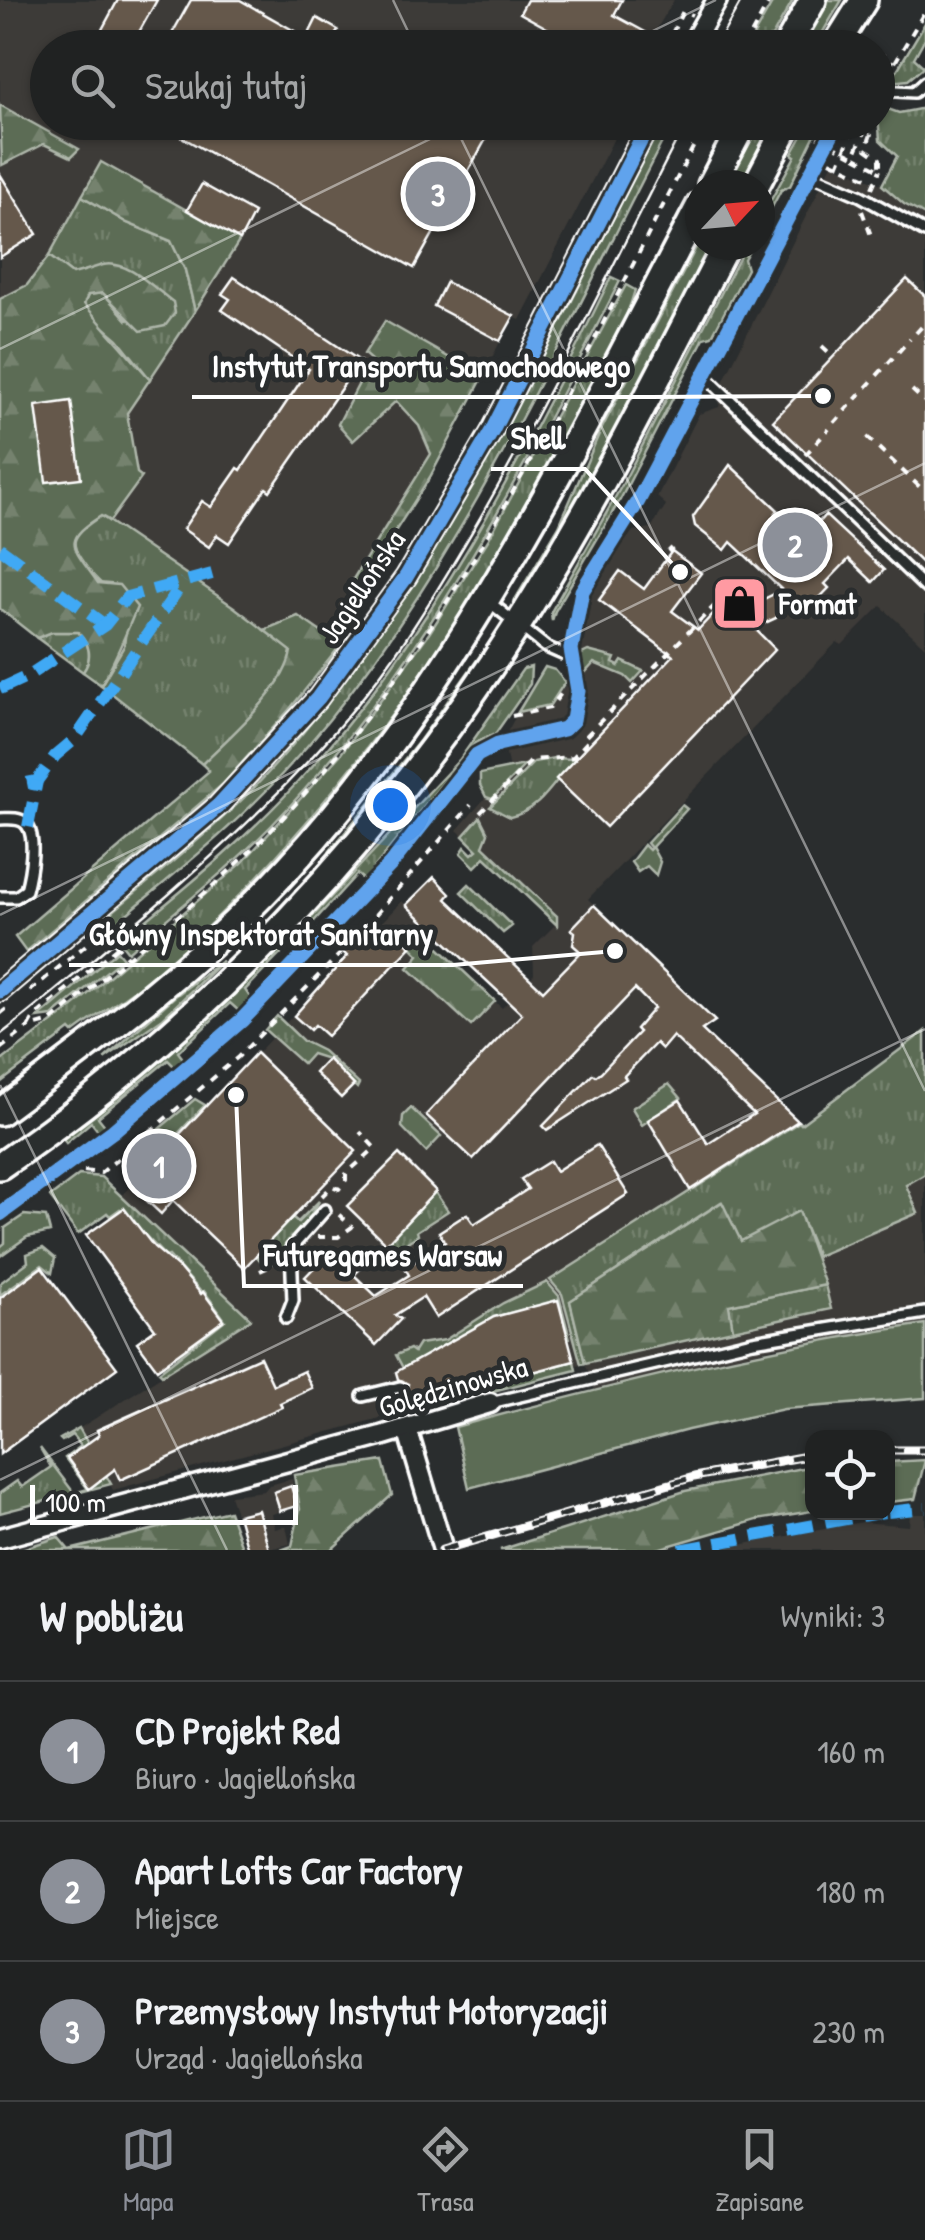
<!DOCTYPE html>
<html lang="pl">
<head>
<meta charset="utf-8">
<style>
	body { margin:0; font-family:"Patrick Hand",sans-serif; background:#282a2a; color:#f1f3f6 }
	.controls { position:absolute; right:30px; bottom:30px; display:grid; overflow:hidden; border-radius:20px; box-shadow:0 2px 8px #0004 }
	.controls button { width:90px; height:90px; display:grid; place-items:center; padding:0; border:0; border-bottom:2px solid #3d3f40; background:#202222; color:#f1f3f6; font:50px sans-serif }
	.compass { position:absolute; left:685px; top:170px; width:90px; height:90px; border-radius:50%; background:#202222; box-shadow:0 2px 8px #0004; rotate:64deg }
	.scale { position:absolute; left:30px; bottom:25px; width:268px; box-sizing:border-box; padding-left:10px; border:5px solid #fff; border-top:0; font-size:28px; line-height:35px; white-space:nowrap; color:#fff; -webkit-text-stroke:8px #2a2d2e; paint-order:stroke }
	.you { position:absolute; left:390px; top:805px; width:35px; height:35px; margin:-25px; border:8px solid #fff; border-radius:50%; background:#1a73e8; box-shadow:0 0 0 15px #1a73e833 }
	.badge { display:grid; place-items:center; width:65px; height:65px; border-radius:50%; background:#8c9099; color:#fff; font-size:32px; font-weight:700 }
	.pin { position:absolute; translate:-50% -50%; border:5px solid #fff; box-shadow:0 2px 10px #0006 }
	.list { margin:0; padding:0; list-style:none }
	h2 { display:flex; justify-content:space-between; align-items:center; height:130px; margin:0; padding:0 40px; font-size:42px }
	h2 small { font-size:32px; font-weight:400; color:#a2a4a5 }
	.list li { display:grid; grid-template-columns:65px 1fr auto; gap:30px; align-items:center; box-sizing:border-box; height:140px; padding:0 40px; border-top:2px solid #3d3f40 }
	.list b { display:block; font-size:38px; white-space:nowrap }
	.list p { margin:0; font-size:32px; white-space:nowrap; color:#a2a4a5 }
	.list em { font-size:32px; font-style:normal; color:#a2a4a5 }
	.icon { flex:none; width:55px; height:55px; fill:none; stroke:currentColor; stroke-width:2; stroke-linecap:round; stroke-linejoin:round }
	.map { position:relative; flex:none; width:925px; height:1550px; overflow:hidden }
	.search { position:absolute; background:#202222; box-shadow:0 2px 8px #0004; left:30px; right:30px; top:30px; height:110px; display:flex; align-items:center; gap:25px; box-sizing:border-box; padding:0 35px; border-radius:55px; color:#a2a4a5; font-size:38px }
	.sheet { height:550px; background:#202222 }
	nav { display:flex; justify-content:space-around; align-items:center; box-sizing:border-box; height:140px; border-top:2px solid #3d3f40; background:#202222; font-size:28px; color:#a2a4a5 }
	nav a { display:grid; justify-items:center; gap:5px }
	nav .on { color:#8c9099 }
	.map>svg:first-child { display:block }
	.built { fill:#3c3a37 }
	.grass { fill:url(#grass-tufts); stroke:#aeb6aa; stroke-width:2.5 }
	.forest { fill:url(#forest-firs); stroke:#aeb6aa; stroke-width:2.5 }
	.garden { fill:#5c6c55; stroke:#aeb6aa; stroke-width:2.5 }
	.building { fill:#65584c; stroke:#fff; stroke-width:2.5 }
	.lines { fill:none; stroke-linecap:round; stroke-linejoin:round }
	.service-casing { stroke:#fff; stroke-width:16 }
	.minor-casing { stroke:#fff; stroke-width:25 }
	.secondary-casing { stroke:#fff; stroke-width:32 }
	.path { stroke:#fff; stroke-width:4; stroke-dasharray:8 8; stroke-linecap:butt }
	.service { stroke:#2a2d2e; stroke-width:9 }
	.minor { stroke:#2a2d2e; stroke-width:18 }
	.secondary { stroke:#2a2d2e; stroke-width:25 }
	.tram { stroke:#fff; stroke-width:2.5 }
	.rail-casing { stroke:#fff; stroke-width:9 }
	.rail { stroke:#2a2d2e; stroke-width:5; stroke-dasharray:15; stroke-linecap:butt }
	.path-bridge { stroke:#fff; stroke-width:4; stroke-dasharray:8 8; stroke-linecap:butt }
	.quiet { stroke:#3fa9f5; stroke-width:12; stroke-dasharray:25 12; stroke-linecap:butt }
	.cycleway-casing { stroke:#2a2d2e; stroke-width:21 }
	.cycleway { stroke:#60a3ed; stroke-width:15 }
	.ticks { fill:none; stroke:#fff; stroke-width:2.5; stroke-opacity:0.45 }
	.labels { text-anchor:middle; stroke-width:10; stroke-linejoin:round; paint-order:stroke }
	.street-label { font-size:30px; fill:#fff; stroke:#2a2d2e }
	.poi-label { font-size:30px; font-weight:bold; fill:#fff; stroke:#2a2d2e; text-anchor:start }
	.leader { fill:none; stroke:#fff; stroke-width:4 }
	.callout-dot { fill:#fff; stroke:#2a2d2e; stroke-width:4 }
	.callout-label { font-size:32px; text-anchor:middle; font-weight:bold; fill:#fff; stroke:#2a2d2e; stroke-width:10; stroke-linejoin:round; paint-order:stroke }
</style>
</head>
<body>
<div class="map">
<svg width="925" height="1550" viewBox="0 0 925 1550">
	<defs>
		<pattern id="grass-tufts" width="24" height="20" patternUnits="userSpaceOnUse" patternTransform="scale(2.5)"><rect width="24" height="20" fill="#5c6c55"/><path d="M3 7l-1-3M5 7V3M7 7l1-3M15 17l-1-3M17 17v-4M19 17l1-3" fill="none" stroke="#74826e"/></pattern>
		<pattern id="forest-firs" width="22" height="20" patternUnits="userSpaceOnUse" patternTransform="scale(2.5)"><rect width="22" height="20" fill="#5c6c55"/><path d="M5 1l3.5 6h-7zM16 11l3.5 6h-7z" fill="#74826e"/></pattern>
	</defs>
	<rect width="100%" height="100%" fill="#2a2d2e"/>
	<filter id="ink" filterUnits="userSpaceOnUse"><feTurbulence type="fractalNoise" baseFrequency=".01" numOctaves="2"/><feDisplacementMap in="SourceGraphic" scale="20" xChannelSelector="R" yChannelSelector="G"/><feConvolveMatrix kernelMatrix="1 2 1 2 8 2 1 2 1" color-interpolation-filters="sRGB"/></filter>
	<g filter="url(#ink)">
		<!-- built -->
		<g class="built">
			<polygon points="0,0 674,0 646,47 48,48 48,122 622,123 520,320 513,317 430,477 327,635 298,616 264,630 110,521 141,477 137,473 127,413 239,240 101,162 49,256 27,285 0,299"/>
			<polygon points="897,156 925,184 925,647 881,606 842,645 837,642 588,899 715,1021 702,1030 799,1122 551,1280 925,1053 925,1324 772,1348 595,1390 585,1363 113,1490 80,1428 250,1319 121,1196 402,901 429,926 424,933 502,1008 534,974 533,947 555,925 457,830 486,797 480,785 480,774 509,768 505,751 506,734 518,712 550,705 564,687 582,652 592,594 609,563 633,531 651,528 666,505 657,497 699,414 719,407 722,384 832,164 881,184"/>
			<polygon points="292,1479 297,1506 272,1514 275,1529 286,1526 290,1544 265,1550 248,1550 230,1495 264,1491 269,1485"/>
			<polygon points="910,1514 925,1514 925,1550 713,1550 862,1522 909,1526"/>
		</g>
		<!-- grass -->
		<g class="grass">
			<polygon points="774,0 793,0 766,47 747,47"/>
			<polygon points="827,0 842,0 814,47 800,48"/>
			<polygon points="925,23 925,38 914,58 924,67 908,80 890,82"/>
			<polygon points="882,107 899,113 925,108 925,215 904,204 882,185 897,156 880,140 878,114"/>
			<polygon points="810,122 819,126 790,186 781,190 760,230 760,220 795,156 792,154"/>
			<path d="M661,123h11c-114,218 -220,467 -388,649 -53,58 -115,106 -175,157l-7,-8c59,-51 122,-98 174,-157 167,-188 273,-419 385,-641z"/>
			<polygon points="760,123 774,123 742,185 728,185"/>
			<polygon points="82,196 127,223 171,241 185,270 195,311 150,379 118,339 92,317 84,305 88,295 103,293 128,321 104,265 90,271 72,274 49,256"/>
			<polygon points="700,240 700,245 710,245 597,466 514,608 513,603 559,526 599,434"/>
			<polygon points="746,245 752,245 744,259 747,269 712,336 704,338 620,500 555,611 552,621 551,612 622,485"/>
			<path d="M611,277l9,4c-98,191 -198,389 -349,545 -44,45 -95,84 -143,126l-8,-10c60,-50 122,-99 175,-157 133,-142 232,-334 316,-508z"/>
			<path d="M626,285l9,5c-15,52 -48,102 -73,150 -99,192 -239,389 -403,531 -27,23 -58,41 -86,62l-3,-3 -70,53v-21l75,-57 167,-142 98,-108 90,-123 58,-92z"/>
			<path d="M101,516l133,91 58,44c-7,39 -62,85 -90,113l-101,-79 23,-39 2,-17 9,-17c-16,-13 -71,-53 -59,-78 4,-8 18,-14 25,-18z"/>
			<path d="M52,632h26c12,11 15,26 5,40l-46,-34z"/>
			<path d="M491,640c-7,26 -139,198 -162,212l91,-112z"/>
			<polygon points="588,651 615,658 613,663 619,666 622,661 643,671 632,683 625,676 594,663 584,674 580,655"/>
			<polygon points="531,667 530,684 495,734 475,743 364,880 357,874 307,929 315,937 308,943 299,935 245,990 252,1000 240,1012 230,1003 178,1052 185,1061 177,1069 168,1060 98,1117 106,1127 99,1132 91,1122 66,1143 62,1138 170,1053 296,934 460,759 523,669"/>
			<polygon points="545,667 555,670 565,682 550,705 518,712"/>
			<path d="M554,758l21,1c-22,23 -33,51 -65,58l-20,-10 44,-45z"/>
			<polygon points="525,765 492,799 486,797 480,785 480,774"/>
			<polygon points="682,805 687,809 652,847 660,862 656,875 647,866 638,872 631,862 644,845 649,850 651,848 647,843"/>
			<polygon points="480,817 488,833 483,846 557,916 557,925 485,857 475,867 461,853 465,847 472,854 477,850 463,836"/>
			<polygon points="469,884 512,926 503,933 461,892"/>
			<polygon points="117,951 123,958 52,1016 38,1018"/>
			<polygon points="222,961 163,1018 104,1059 174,997"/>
			<polygon points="277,1016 303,1041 323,1051 359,1084 357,1088 328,1059 312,1054 303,1064 265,1030"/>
			<polygon points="925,1031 925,1174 906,1185 918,1213 817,1256 799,1212 741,1242 721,1202 570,1301 585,1363 581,1364 562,1294 550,1280 799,1122 801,1124"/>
			<polygon points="669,1084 681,1098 642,1125 632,1108"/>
			<polygon points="195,1099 205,1105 151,1162 136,1148"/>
			<polygon points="411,1108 441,1136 426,1152 402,1127 403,1116"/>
			<polygon points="79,1175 101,1177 251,1319 162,1375 159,1372 225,1320 204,1291 201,1292 169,1256 166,1257 120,1209 110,1216 107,1213 78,1234 50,1197"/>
			<polygon points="435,1192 448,1211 417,1231 418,1235 394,1251 381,1250"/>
			<polygon points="319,1201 312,1213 314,1229 294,1254 266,1266 256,1256 292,1217 298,1222"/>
			<polygon points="24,1215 46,1217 50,1232 27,1237 0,1256 0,1247 5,1243 5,1228"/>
			<polygon points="43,1248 55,1258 52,1273 42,1265 0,1295 0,1283 28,1262 27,1254"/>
			<polygon points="547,1282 559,1296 570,1339 557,1300 494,1317 403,1368 396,1355 410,1349 414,1352 419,1344 445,1340 503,1303"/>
			<polygon points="825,1285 831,1309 733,1330 728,1305"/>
			<polygon points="574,1361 576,1370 465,1398 464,1395 482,1390 482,1386"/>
			<polygon points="79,1428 111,1484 0,1513 0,1493 17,1481 22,1487 51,1467 40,1448 74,1493 88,1489 65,1458 81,1446 72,1435 62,1441 60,1439"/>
		</g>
		<!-- forest -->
		<g class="forest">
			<polygon points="0,105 79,149 71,157 44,144 2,165"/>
			<polygon points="101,162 240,240 195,311 185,270 171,241 127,223 82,196"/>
			<path d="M49,256l23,18c11,-2 20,-6 31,-9 24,-6 51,23 70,37l2,11 -10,13 -24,5 -38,-38 -15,2 -4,9 66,75 -23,34 10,60 5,4 -32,44 -9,-5c-42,26 -27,32 -3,67l21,2 18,22c-12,29 -20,50 -36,78l-18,-13c10,-14 7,-29 -5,-40h-26l-15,6 -37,-29v-310l27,-14z"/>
			<polygon points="385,321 483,377 430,477 360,586 353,579 431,454 419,426 396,401 353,441 338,424 371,360 364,354"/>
			<path d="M298,616l39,27 -1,8 -47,59 -66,74 -197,168 -11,-15 194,-166 -7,-7c27,-27 84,-75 89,-113l-27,-21z"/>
			<polygon points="423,933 495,1001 471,1026 408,968 419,955 411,947"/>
			<polygon points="722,1202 741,1241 799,1211 825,1285 729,1305 733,1330 585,1363 570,1301"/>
			<polygon points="925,1460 915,1499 888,1502 888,1462"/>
			<polygon points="383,1461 392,1495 331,1550 281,1550 292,1546 300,1509 294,1475"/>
			<polygon points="812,1466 812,1511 757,1520 654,1550 500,1550 685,1491"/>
			<polygon points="229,1511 243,1550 19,1550 58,1537 69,1550"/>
		</g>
		<!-- garden -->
		<path class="garden" d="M925,1324v74l-141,11 -96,21 -219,58 -14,-61c157,-42 308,-80 470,-103z"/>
		<!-- building -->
		<g class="building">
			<polygon points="118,0 157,0 130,48 92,48"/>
			<polygon points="191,0 240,0 307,38 317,18 338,30 328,48 164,48"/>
			<polygon points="527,0 622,0 614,15 647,33 639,48 569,48 551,38 554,32 520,13"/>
			<polygon points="155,122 458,122 486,139 414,268"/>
			<polygon points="0,174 37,234 0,257"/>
			<polygon points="202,184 254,213 240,240 187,210"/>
			<polygon points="234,277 360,361 270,491 266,488 229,543 217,535 209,547 183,529 202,501 211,507 238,468 241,470 309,369 222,310 230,299 222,294"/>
			<polygon points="907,279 925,296 925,566 773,421"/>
			<polygon points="446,282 514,316 500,341 434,306"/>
			<polygon points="71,401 81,478 46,482 36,406"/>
			<polygon points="730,465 778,510 775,514 803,540 825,515 884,570 873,582 849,559 825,584 829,588 806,612 788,596 776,618 754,628 775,649 606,827 556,779 673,656 599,600 620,571 644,589 672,551 701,573 672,611 698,630 725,601 752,626 760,601 782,590 731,542 725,550 695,526 693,517"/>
			<polygon points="434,877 450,894 446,899 543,991 581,952 573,945 575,932 571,929 594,905 715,1021 702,1030 798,1121 690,1190 648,1120 680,1100 708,1144 754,1114 673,1036 662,1049 656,1043 624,1076 626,1079 547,1130 543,1126 593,1074 596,1076 601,1072 639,1032 636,1029 654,1008 635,989 473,1159 426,1115 522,1014 406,905"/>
			<polygon points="388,924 411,947 327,1036 315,1025 310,1030 294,1016 347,956 338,947 350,934 359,944 371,932 376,937"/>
			<polygon points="256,1053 356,1151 244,1268 173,1200 161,1214 131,1186"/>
			<polygon points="328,1059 354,1085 341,1098 315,1073"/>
			<polygon points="597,1145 628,1194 436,1318 423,1297 395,1315 401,1319 376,1345 305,1277 329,1252 340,1261 346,1255 360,1269 354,1275 376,1296 409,1275 405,1268 445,1242 439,1232 467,1214 474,1224 528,1189 521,1179 550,1161 556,1171"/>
			<polygon points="399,1154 436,1191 386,1244 347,1206"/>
			<polygon points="124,1208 154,1247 180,1269 201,1294 203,1292 224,1320 157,1369 137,1342 155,1329 86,1235"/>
			<polygon points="42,1267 117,1368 0,1454 0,1298"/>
			<polygon points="558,1300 574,1361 405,1406 402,1395 407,1390 408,1384 398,1379 396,1372 494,1317"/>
			<polygon points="260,1357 273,1385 304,1371 312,1388 280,1403 282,1407 120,1480 115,1469 89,1489 67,1458 99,1435 97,1430"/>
			<polygon points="291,1486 297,1506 280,1511 274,1492"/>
			<polygon points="258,1510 269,1550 248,1550 238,1515"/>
		</g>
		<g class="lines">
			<defs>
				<g id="service">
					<polyline points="878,90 914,92 925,82"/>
					<polyline points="810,174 861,196 925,232"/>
					<polyline points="704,375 925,587"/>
					<polyline points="488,601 546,647 562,654 571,649"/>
					<path d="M0,819c8,0 18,-2 25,4 13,12 5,52 1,67l-10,7h-16"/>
					<polyline points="0,1214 113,1131 242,1020 391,864 477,755 498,744 564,729 573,720 578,691 571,649 582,591 638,501 838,122"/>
					<polyline points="286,1318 293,1300 291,1248 325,1210"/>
					<polyline points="363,1396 400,1387"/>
					<polyline points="490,1403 753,1341 925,1313"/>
				</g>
				<g id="minor">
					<polyline points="690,48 717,0"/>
					<polyline points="0,991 218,806 318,698 406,577 492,431 650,122"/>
					<polyline points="407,1429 443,1550"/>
					<polyline points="0,1538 381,1436 490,1403"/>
				</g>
				<g id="secondary">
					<polyline points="786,48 813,0"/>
					<polyline points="834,48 864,0"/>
					<polyline points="711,185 744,122"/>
					<polyline points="756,185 789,122"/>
					<path d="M0,1112c101,-75 203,-151 289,-245 177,-192 290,-433 411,-662"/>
					<path d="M0,1166c209,-143 384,-330 519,-543 77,-121 141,-250 207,-378"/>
				</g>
			</defs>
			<!-- service casing -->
			<use href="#service" class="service-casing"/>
			<!-- minor casing -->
			<use href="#minor" class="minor-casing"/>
			<!-- secondary casing -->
			<use href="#secondary" class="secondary-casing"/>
			<!-- path -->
			<g class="path">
				<polyline points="665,48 683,11 692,15"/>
				<polyline points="744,48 770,0"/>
				<polyline points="878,52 894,63"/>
				<polyline points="887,76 925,11"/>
				<polyline points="699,122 695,131 700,134 706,122"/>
				<polyline points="865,122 873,128 866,149 880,159 880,170 854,156 868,123 868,122"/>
				<polyline points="811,134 817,122"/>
				<polyline points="830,161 875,182"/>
				<polyline points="838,166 856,122"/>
				<polyline points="872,188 880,170"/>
				<polyline points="862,211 873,241"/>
				<polyline points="916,333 925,323"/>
				<polyline points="822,346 834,357"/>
				<polyline points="912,390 925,402"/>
				<polyline points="834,423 910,339"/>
				<polyline points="867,437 925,492"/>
				<polyline points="805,455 829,429"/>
				<polyline points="668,552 672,548"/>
				<polyline points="512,716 550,708 563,691"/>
				<polyline points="480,813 532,760 573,757 588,741 585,737 733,587"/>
				<polyline points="104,931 127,957"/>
				<polyline points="354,939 471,805"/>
				<path d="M117,947l-82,69 -6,11 22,-6c75,-63 161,-128 228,-199 185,-198 297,-451 421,-688"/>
				<polyline points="30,991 103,931"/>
				<polyline points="0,1014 10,1006"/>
				<polyline points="0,1049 29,1027"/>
				<polyline points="84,1171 101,1173 238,1057 342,952"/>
				<polyline points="322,1196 332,1186 339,1189 346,1180 346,1174 375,1148 360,1132"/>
				<polyline points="317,1237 338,1237 352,1227 336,1212"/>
				<polyline points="260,1271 277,1263"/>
			</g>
			<!-- service -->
			<use href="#service" class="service"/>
			<!-- minor -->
			<use href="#minor" class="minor"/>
			<!-- secondary -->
			<use href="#secondary" class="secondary"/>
			<!-- tram -->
			<g class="tram">
				<polyline points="715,48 742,0"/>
				<path d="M0,1035c52,-40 102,-83 152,-126 93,-81 183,-165 253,-269 108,-163 191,-344 281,-518"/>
			</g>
			<defs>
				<g id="rail">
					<polyline points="888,1450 925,1450"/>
					<polyline points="442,1550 694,1477 812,1455"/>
				</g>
			</defs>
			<!-- rail casing -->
			<use href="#rail" class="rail-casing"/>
			<!-- rail -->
			<use href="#rail" class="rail"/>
			<!-- path-bridge -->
			<polyline class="path-bridge" points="789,122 854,156"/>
			<!-- quiet -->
			<g class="quiet">
				<polyline points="0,548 105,625"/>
				<polyline points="0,689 26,677 105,625 127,597 212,574"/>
				<polyline points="27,783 37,781 55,756 75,739 184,581"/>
				<polyline points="28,827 37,781"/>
				<polyline points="888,1512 925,1508"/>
				<polyline points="680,1550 884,1512"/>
			</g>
			<defs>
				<g id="cycleway">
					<polyline points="0,991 218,806 318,698 406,577 492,431 650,122"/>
					<polyline points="0,1214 113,1131 242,1020 391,864 477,755 498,744 564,729 573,720 578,691 571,649 582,591 638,501 838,122"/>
				</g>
			</defs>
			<!-- cycleway casing -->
			<use href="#cycleway" class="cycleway-casing"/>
			<!-- cycleway -->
			<use href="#cycleway" class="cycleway"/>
		</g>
	</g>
	<!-- ticks -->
	<path class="ticks" d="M393,0l23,48M618,48l98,-48M453,122l472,969M0,349l465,-227M0,915l925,-452M0,1085l227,465M0,1480l925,-451"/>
	<!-- icons -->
	<defs>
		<symbol id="shop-square" viewBox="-11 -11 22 22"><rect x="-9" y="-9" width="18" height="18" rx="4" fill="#ff9aa2" stroke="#2a2d2e"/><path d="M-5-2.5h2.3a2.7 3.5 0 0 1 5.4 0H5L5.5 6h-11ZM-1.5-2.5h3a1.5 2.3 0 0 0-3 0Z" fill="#111"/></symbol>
	</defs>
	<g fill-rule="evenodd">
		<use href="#shop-square" x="708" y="572" width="63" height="63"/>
	</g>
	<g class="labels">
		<!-- street labels -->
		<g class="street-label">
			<text transform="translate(362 587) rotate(-56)" y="10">Jagiellońska</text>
			<text transform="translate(453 1387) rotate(-16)" y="10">Golędzinowska</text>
		</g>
		<!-- poi labels -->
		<g class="poi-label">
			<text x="779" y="614">Format</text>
		</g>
	</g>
	<!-- callouts -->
	<path class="leader" d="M823 396L651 397H192M680 572L585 469H491M615 951L453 965H69M236 1095L244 1286H523"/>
	<g class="callout-dot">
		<circle cx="823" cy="396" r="10"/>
		<circle cx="680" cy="572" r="10"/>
		<circle cx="615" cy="951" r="10"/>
		<circle cx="236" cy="1095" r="10"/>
	</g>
	<g class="callout-label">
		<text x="421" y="377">Instytut Transportu Samochodowego</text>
		<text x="538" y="449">Shell</text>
		<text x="261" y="945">Główny Inspektorat Sanitarny</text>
		<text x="383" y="1266">Futuregames Warsaw</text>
	</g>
</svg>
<div class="controls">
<button><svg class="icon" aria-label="locate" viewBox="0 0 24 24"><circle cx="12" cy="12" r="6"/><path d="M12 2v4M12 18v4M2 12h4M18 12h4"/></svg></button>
</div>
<svg class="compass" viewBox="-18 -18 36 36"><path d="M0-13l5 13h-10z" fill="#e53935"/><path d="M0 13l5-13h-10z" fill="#a2a4a5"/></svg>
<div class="scale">100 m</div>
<div class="you"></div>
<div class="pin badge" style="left:159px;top:1166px">1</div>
<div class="pin badge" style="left:795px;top:545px">2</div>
<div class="pin badge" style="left:438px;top:194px">3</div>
<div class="search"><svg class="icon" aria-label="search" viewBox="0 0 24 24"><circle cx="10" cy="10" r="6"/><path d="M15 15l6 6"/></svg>Szukaj tutaj</div>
</div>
<section class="sheet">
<h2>W pobliżu<small>Wyniki: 3</small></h2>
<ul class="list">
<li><span class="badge">1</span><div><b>CD Projekt Red</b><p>Biuro · Jagiellońska</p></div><em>160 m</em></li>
<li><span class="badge">2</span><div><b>Apart Lofts Car Factory</b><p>Miejsce</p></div><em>180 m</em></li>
<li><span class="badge">3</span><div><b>Przemysłowy Instytut Motoryzacji</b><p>Urząd · Jagiellońska</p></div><em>230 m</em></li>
</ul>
</section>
<nav>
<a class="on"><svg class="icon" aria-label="map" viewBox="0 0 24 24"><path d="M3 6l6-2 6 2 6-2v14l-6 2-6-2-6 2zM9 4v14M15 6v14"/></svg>Mapa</a>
<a><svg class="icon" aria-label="directions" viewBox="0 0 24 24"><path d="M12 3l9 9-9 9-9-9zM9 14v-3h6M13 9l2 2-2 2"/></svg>Trasa</a>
<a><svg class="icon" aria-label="saved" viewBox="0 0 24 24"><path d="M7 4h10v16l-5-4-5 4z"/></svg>Zapisane</a>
</nav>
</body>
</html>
